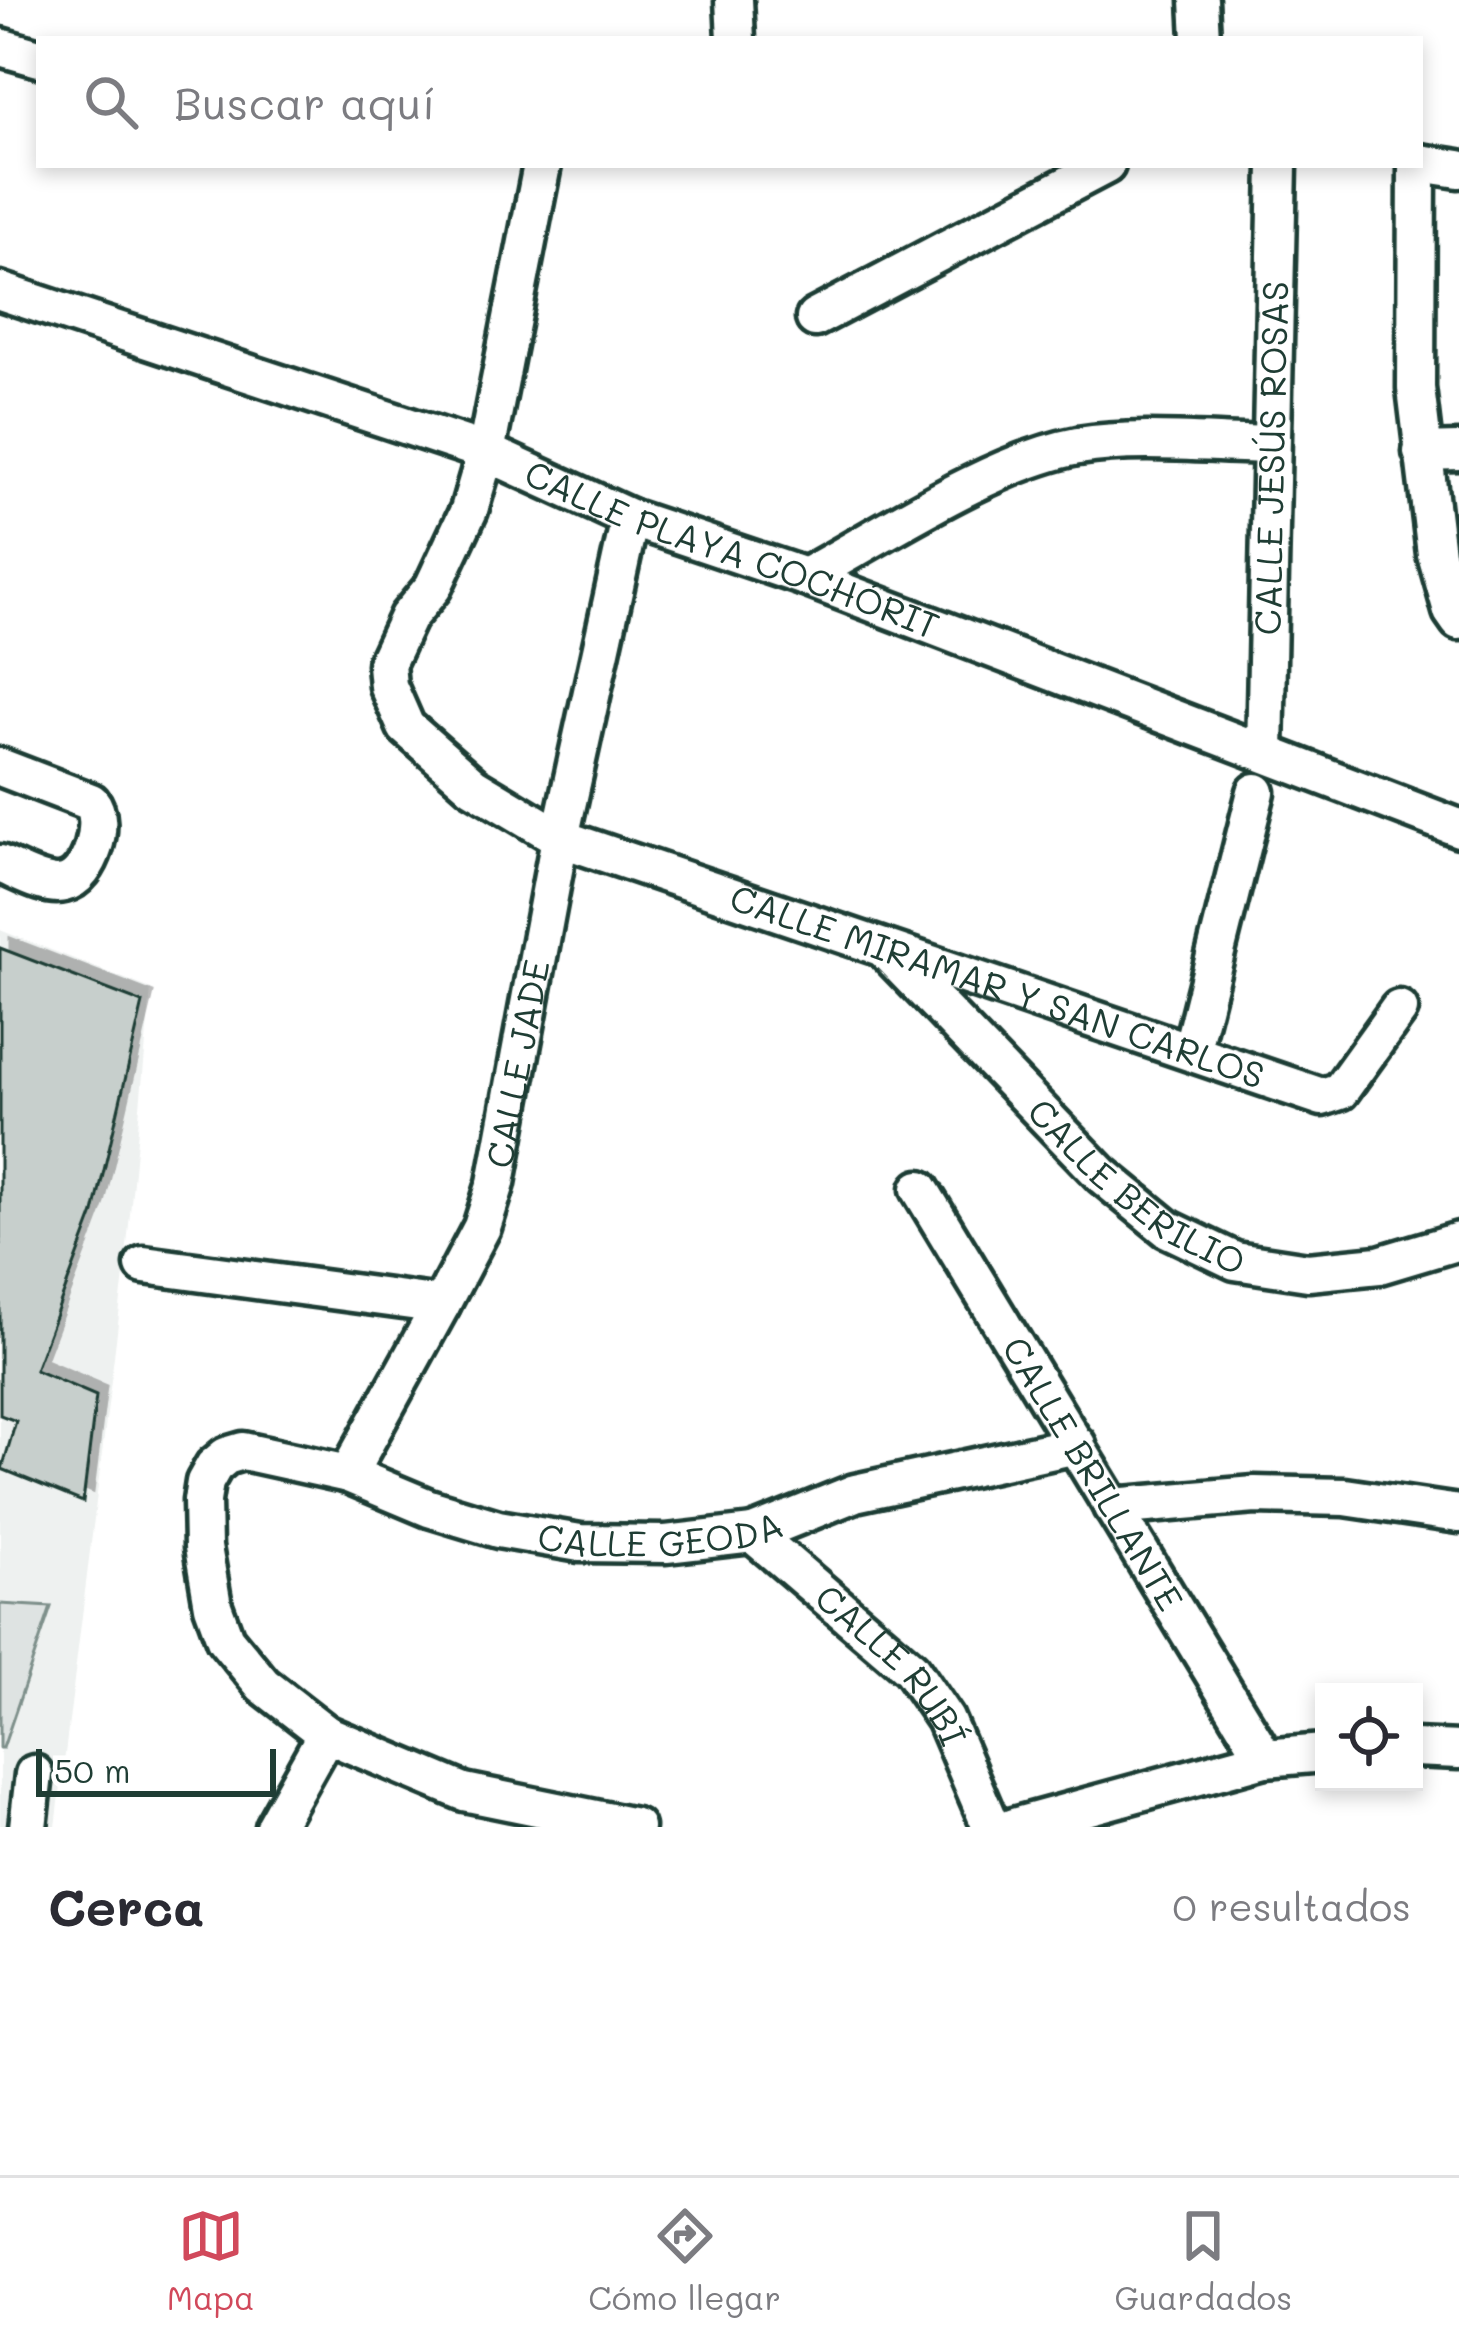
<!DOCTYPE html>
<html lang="es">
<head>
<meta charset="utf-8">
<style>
	body { margin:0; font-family:Mali,sans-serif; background:#f2f2f3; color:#2b2b33 }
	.controls { position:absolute; right:36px; bottom:36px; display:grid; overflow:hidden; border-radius:0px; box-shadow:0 6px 18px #0003 }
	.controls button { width:108px; height:108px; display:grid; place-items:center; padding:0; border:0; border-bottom:3px solid #e1e1e2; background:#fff; color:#2b2b33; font:60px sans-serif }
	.scale { position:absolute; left:36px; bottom:30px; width:240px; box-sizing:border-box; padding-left:12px; border:6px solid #1f3d34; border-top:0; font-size:33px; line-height:42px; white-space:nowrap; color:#1f3d34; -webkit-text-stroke:9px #fff; paint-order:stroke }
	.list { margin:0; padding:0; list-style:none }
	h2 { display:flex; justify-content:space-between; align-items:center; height:156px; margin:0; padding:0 48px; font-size:51px }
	h2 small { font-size:39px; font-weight:400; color:#7c7c81 }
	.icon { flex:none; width:66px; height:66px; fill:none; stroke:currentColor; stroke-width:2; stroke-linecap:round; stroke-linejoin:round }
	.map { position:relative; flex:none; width:1459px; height:1827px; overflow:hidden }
	.search { position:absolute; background:#fff; box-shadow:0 6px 18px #0003; left:36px; right:36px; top:36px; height:132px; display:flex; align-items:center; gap:30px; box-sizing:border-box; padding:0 42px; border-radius:0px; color:#7c7c81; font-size:45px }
	.sheet { height:348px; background:#fff }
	nav { display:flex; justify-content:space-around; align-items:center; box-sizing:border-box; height:168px; border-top:3px solid #e1e1e2; background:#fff; font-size:33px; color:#7c7c81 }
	nav a { display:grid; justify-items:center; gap:6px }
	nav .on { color:#d1495b }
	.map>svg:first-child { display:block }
	.built { fill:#eef1f0 }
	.green { fill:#dee3e2; stroke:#7e908b; stroke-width:3 }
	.building { fill:#c7cfcc; stroke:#1f3d34; stroke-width:3; filter:url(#shadow) }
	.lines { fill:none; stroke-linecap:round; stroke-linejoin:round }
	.minor-casing { stroke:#1f3d34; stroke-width:45 }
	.minor { stroke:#fff; stroke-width:36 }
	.labels { text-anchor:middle; stroke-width:9; stroke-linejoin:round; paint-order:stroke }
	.street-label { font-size:36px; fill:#1f3d34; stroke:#fff }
</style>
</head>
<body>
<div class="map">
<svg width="1459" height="1827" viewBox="0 0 1459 1827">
	<defs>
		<filter id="shadow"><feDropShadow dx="10" dy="-10" stdDeviation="0" flood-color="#0004"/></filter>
	</defs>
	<rect width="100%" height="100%" fill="#fff"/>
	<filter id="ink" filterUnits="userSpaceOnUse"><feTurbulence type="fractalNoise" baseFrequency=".00833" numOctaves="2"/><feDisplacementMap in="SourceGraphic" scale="24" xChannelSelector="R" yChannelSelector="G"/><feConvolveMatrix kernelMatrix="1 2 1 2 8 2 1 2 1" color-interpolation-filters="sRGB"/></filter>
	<g filter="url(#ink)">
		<!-- built -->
		<polygon class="built" points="0,930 151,989 125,1267 56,1827 0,1827"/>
		<!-- green -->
		<polygon class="green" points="0,1604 51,1607 3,1748 0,1748"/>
		<!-- building -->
		<polygon class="building" points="0,948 143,1003 94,1213 35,1370 96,1396 83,1502 2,1469 16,1421 0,1415"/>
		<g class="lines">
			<defs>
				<g id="minor">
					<polyline points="734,0 736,39"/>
					<polyline points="1199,0 1201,39"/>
					<polyline points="0,47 39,58"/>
					<polyline points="1420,163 1459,169"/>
					<path id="s1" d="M542,165l-56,287 -17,58 -36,77 -25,30 -22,47 2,22 18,41 67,59 87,52 762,259 18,-6 59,-82"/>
					<polyline points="1417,165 1416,388 1436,554 1452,611 1459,621"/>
					<path id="s2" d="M0,291l486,161 144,66 175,59 654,251"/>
					<polyline points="815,318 1106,165"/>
					<polyline points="1422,452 1459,451"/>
					<path d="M805,577c79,-43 187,-115 273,-131 62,-10 130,-2 193,-1"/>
					<path id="s3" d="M1265,752l13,-587"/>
					<path d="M0,767l91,35c16,19 0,75 -27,81 -19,5 -46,-12 -64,-19"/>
					<path id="s4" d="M885,950l217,225 66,54 67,32 73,11 71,-7 80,-24"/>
					<polyline points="1191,1052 1256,792"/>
					<path id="s5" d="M920,1189l345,569"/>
					<path id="s6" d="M144,1265l297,40 41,-78 14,-44 64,-345 70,-320"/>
					<polyline points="348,1474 441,1305"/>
					<polyline points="1112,1507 1255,1495 1345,1497 1459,1514"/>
					<path id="s7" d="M753,1534l158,135 34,50 46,108"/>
					<polyline points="1414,1748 1459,1750"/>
					<polyline points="28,1827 34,1774"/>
					<polyline points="274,1827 326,1734"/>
					<path id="s8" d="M635,1827l-171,-35 -138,-58 -63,-49 -38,-46 -12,-33 -10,-59 -1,-46 3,-19 9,-16 12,-10 17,-5 105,23 81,34 69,21 82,14 86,1 87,-10 102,-41 222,-48"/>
					<polyline points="1013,1827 1265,1758 1324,1753"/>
				</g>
			</defs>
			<!-- minor casing -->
			<use href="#minor" class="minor-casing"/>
			<!-- minor -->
			<use href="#minor" class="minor"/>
		</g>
	</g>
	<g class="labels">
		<!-- street labels -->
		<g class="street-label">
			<text dy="13" stroke="none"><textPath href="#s3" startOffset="294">CALLE JESÚS ROSAS</textPath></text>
			<text dy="13" stroke="none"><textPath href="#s2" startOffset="777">CALLE PLAYA COCHÓRIT</textPath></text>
			<text dy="13" stroke="none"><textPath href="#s1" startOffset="1248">CALLE MIRAMAR Y SAN CARLOS</textPath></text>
			<text dy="13" stroke="none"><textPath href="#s6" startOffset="555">CALLE JADE</textPath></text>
			<text dy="13" stroke="none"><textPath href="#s4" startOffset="348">CALLE BERILIO</textPath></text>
			<text dy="13" stroke="none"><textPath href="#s5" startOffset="333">CALLE BRILLANTE</textPath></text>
			<text dy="13" stroke="none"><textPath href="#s8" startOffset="1107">CALLE GEODA</textPath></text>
			<text dy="13" stroke="none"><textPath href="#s7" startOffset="192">CALLE RUBÍ</textPath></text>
		</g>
	</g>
</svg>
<div class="controls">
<button><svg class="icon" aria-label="locate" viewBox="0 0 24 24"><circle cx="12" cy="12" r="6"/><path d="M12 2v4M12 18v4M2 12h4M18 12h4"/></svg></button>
</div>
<div class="scale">50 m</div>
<div class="search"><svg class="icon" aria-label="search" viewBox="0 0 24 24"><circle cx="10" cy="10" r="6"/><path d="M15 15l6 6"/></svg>Buscar aquí</div>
</div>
<section class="sheet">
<h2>Cerca<small>0 resultados</small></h2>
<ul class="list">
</ul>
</section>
<nav>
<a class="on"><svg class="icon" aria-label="map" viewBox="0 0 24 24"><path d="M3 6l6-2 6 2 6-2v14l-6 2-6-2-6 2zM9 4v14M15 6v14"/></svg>Mapa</a>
<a><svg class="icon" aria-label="directions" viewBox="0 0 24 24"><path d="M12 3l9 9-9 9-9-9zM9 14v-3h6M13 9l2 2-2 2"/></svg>Cómo llegar</a>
<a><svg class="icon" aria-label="saved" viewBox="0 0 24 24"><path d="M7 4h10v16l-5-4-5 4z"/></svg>Guardados</a>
</nav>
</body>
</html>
